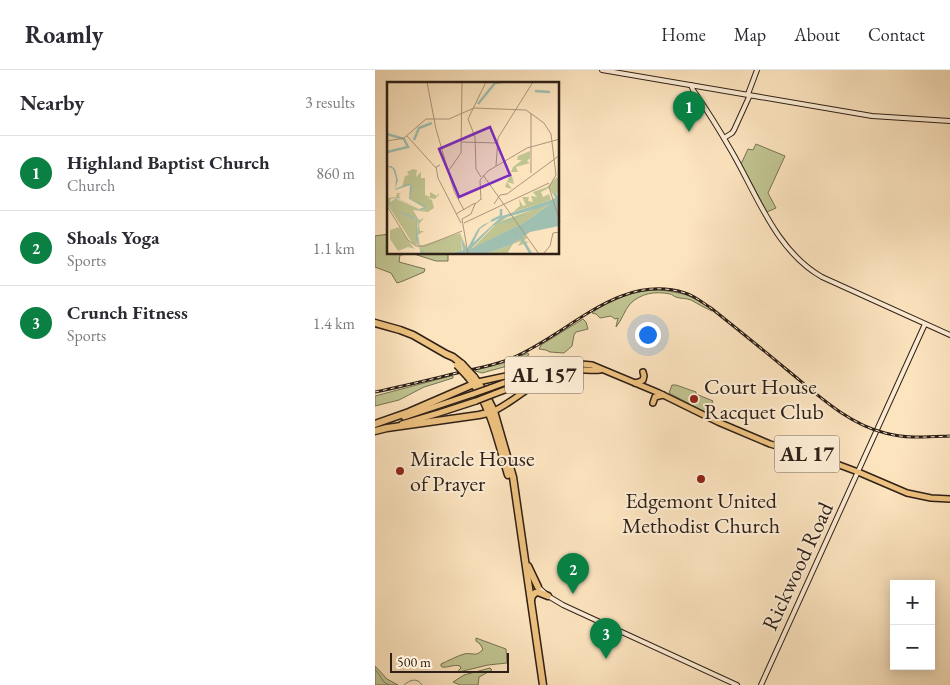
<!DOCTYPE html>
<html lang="en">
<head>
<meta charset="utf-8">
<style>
	body { margin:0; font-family:"EB Garamond",serif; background:#f2f2f3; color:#2b2b33 }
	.controls { position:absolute; right:15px; bottom:15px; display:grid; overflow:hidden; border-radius:0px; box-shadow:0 2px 12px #0003 }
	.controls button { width:45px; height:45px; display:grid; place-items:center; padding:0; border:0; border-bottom:1px solid #e1e1e2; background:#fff; color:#2b2b33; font:25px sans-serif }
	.scale { position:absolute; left:15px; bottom:12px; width:119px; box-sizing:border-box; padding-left:5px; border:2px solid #2f2017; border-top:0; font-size:14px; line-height:18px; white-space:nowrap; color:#2f2017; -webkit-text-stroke:4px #fdedd5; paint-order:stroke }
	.you { position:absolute; left:272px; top:264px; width:18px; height:18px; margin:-12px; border:4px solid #fff; border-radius:50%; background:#1a73e8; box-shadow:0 0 0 8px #1a73e833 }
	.badge { display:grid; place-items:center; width:32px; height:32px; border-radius:50%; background:#0b8043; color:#fff; font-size:16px; font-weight:700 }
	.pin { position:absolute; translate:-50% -41px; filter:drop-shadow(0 1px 2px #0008) }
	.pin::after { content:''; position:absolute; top:26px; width:18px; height:15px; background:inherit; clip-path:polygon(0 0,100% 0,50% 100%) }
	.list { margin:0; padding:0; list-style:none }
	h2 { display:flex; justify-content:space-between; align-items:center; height:65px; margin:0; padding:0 20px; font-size:21px }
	h2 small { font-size:16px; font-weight:400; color:#7c7c81 }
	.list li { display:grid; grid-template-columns:32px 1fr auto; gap:15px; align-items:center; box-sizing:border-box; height:75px; padding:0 20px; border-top:1px solid #e1e1e2 }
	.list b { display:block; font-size:19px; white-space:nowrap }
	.list p { margin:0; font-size:16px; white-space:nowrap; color:#7c7c81 }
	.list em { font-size:16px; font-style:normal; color:#7c7c81 }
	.map { position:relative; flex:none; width:575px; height:615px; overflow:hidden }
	header { display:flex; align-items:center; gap:30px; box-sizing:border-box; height:70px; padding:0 25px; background:#fff; border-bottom:1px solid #e1e1e2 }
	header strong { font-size:24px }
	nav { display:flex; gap:28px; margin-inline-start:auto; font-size:18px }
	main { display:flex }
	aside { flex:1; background:#fff }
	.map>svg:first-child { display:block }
	.green { fill:#c0c491; stroke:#787254 }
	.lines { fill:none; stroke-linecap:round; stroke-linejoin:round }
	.stream { stroke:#727f73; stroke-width:1 }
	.secondary-casing { stroke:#2f2017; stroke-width:6 }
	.primary-casing { stroke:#2f2017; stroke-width:8 }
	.highway-casing { stroke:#2f2017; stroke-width:9 }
	.secondary { stroke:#fdedd5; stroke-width:4 }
	.primary { stroke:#eec280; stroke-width:5 }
	.highway { stroke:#eec280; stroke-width:6 }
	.rail-casing { stroke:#2f2017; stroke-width:3 }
	.rail { stroke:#fdedd5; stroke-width:1; stroke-dasharray:4; stroke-linecap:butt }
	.primary-bridge-casing { stroke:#2f2017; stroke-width:8; stroke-linecap:butt }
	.highway-bridge-casing { stroke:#2f2017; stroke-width:9; stroke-linecap:butt }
	.primary-bridge { stroke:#eec280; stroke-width:5 }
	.highway-bridge { stroke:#eec280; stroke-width:6 }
	.poi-dot { fill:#8f2418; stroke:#fdedd5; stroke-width:2 }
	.labels { text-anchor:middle; stroke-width:4; stroke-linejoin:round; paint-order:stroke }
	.shield { fill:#fdedd5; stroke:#6d5e50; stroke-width:1 }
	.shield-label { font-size:21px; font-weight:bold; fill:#2f2017 }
	.poi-label { font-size:22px; fill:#2f2017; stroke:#fdedd5; text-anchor:start }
	.street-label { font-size:22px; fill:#2f2017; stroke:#fdedd5 }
	.inset-river { fill:none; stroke:#9fbfb1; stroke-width:2.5 }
	.inset-road { fill:none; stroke:#aa967c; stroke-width:1 }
	.view { fill:#7b2cbf; fill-opacity:0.15; stroke:#7b2cbf; stroke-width:2.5 }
	.inset-edge { fill:none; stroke:#2f2017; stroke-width:2.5 }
</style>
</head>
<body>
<header>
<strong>Roamly</strong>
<nav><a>Home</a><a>Map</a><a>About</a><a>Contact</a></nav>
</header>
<main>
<aside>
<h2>Nearby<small>3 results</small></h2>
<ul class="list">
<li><span class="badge">1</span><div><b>Highland Baptist Church</b><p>Church</p></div><em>860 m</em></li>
<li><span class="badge">2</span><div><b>Shoals Yoga</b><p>Sports</p></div><em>1.1 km</em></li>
<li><span class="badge">3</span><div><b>Crunch Fitness</b><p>Sports</p></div><em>1.4 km</em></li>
</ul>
</aside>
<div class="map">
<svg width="575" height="615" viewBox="0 0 575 615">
	<rect width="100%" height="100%" fill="#fce4bf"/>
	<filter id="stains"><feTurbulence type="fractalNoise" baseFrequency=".004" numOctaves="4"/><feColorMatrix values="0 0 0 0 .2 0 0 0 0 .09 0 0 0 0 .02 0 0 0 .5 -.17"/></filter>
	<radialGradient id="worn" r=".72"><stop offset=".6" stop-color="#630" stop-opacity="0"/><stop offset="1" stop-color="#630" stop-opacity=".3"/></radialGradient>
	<!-- green -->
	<g class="green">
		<polygon points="381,74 410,86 393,123 401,138 392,142 366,94 373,79 378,80"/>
		<polygon points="14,164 14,184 33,184 25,185 24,192 50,199 49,202 28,211 22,213 16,203 0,197 0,166"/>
		<polygon points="39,184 73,184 73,191 61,191"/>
		<path d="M280,220c19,1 45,5 57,21 -7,-3 -14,-7 -21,-11 -5,-2 -10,-1 -15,-3 -2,0 -4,-3 -6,-3 -15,-3 -29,-1 -40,10 -6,7 -8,16 -14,23l2,-9 -3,1 -4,-3 -11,2 -4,-4 -4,-1c17,-14 41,-22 63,-23z"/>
		<polygon points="208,249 211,252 213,259 201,262 199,265 197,276 189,283 175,282 171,280 164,279 166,275"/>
		<polygon points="153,283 154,285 136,295 107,303 100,301 101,300 105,299 132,292"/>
		<polygon points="76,306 78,306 78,308 59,314 49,317 24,330 0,336 0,326"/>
		<polygon points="297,315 301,315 321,322 321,324 338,331 332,343 294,323"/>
		<path d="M101,568l30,11 1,14 -19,2 -29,7 -1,-1 3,-3 -1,-2c-6,-2 -12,2 -18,1l-1,-1v-2c7,-3 16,-8 23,-10 9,-2 12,4 19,-5l-3,-5 -4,-3z"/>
		<polygon points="0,596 12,609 23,615 0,615"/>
		<polygon points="115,598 117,600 104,607 103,615 85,615 78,612 89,605"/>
	</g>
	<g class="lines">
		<!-- stream -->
		<g class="stream">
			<polyline points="0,599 9,612 14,615"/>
			<path d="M29,615c6,-5 13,-8 18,0"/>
		</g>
		<defs>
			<g id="secondary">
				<polyline points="227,0 497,46 575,51"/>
				<path d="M316,15l2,5c14,20 27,41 39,62 25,43 44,99 90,125l128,58"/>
				<polyline points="349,68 357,63 359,60 374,27 373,24 382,0"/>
				<polyline points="162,516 173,526 188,535 362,615"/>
				<polyline points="386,615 550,254"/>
			</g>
			<g id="primary">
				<polyline points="103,312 176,296 195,293 217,295 284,323 343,352 395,374 451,390 483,402 532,423 556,428 575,429"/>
				<polyline points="260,313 264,312 268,310 269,306 268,302"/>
				<polyline points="115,318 158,302"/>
				<polyline points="119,324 170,305"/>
				<polyline points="278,333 280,327 288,325"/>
				<path d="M119,341c25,-12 43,-34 71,-40 12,-3 23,0 35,-1"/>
				<polyline points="29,347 98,324"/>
				<polyline points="27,354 64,343 101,331"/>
			</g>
			<g id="highway">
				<polyline points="0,253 25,260 38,265 71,284 78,287 87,294"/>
				<polyline points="99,307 110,323 119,341 138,407 168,615"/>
				<path d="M94,308c22,27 29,64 39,97"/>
				<polyline points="0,354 34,342 101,313"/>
				<polyline points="0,361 12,358 104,345 117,342"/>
				<polyline points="153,496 163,517"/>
				<polyline points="156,530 157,526 160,523 163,522 173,526"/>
			</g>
		</defs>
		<!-- secondary casing -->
		<use href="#secondary" class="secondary-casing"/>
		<!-- primary casing -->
		<use href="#primary" class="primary-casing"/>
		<!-- highway casing -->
		<use href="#highway" class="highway-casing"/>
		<!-- secondary -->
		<use href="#secondary" class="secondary"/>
		<!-- primary -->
		<use href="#primary" class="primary"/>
		<!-- highway -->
		<use href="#highway" class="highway"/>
		<defs>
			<path id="rail" d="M0,322c29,-6 57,-13 86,-20 17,-4 35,-7 51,-14 56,-23 107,-86 173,-65 10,3 18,10 26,15 25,20 50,40 75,61 31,25 60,54 99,64 21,6 43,4 65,3"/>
		</defs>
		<!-- rail casing -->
		<use href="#rail" class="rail-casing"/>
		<!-- rail -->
		<use href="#rail" class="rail"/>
		<defs>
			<g id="primary-bridge">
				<polyline points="98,324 115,318"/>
				<polyline points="101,331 119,324"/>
			</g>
			<g id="highway-bridge">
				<polyline points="87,294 99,307"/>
				<polyline points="82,295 94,308"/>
			</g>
		</defs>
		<!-- primary-bridge casing -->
		<use href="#primary-bridge" class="primary-bridge-casing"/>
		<!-- highway-bridge casing -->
		<use href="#highway-bridge" class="highway-bridge-casing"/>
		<!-- primary-bridge -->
		<use href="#primary-bridge" class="primary-bridge"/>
		<!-- highway-bridge -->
		<use href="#highway-bridge" class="highway-bridge"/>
	</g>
	<!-- markers -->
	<g class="poi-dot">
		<circle cx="319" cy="329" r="5"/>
		<circle cx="25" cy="401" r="5"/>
		<circle cx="326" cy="409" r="5"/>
	</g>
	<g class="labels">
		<!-- shield labels -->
		<g class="shield">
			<rect x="130" y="286.5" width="78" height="37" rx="4"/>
			<rect x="399.5" y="365.5" width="65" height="37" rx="4"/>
		</g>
		<g class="shield-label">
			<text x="169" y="312">AL 157</text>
			<text x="432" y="391">AL 17</text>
		</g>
		<!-- poi labels -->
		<g class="poi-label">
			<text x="329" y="324">Court House<tspan x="329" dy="25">Racquet Club</tspan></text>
			<text x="35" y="396">Miracle House<tspan x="35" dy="25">of Prayer</tspan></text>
			<text x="326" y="438" text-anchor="middle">Edgemont United<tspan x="326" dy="25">Methodist Church</tspan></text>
		</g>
		<!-- street labels -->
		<g class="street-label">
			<text transform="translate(422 496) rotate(-65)" y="8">Rickwood Road</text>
		</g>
	</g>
	<!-- overview -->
	<g transform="translate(12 12)">
		<rect width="172" height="172" fill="#fce4bf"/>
		<path d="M143,69v7l-3,3 3,2 -14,4 2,5h-7l3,12 -7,-2 5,7 -7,-2 8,-20 9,-7h-5l1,-4zM26,87l4,1 -1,7 5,-5v6h4v17l5,2v-5l7,4 2,-3v2l-4,4 -8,-1 5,2 2,8 -6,4 -15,-2 6,10 5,-2 -5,6 1,7h4l-6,4 2,11 40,-13 7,16 -6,-11 1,12 -15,4h-26l-4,-15 1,-13 -1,-7 -21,-8 20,9 1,25 -4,-1 -26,-40v-6l9,-1 1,-4h5l-3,1 1,4h-4l-5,1 -1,2v4l4,5 -4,-8 6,-3 24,11 6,-1 -16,-10 1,-14 -9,2 3,-11 4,-1 -2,-3zM169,96h3v18l-2,-3 -3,3 -5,-8 -8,4 2,5 6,-3 2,5 -3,2 -35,11 7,-6 -1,-7 4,7 3,-1 -4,-8h7l-1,4 5,1 -2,-6 6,1 -4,-5 14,-5zM163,122l-25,18 -54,28 27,-28zM12,145l14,20 2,2 -7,-2 -10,4 -8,-12v-9zM138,153l2,3 -4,3 6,1 -11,4 3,-5 -8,3 -6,10h-22l26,-9z" fill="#c0c491"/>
		<path d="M0,84h4l4,3 3,11 -3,9 12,-5h4l1,5 -2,10 14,6 2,2 -1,2 -5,1 -22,-11 -8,3 5,8 14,5 8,4 1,25 2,7 5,-1 -4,4 -5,-14v-20l-22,-10 -5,-7 8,-5 22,11 6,-2 -16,-8 1,-14 -15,5 1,-12 -3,-9zM166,110l6,4v30l-29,6 -19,13 -26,9h-38l16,-4 -2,-12 6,11 11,-20 5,-4 8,-4 -11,8 -7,14 29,-27 46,-15 7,-3zM163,122l-25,18 -54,27 22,-23zM149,127l-26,12 -15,4 12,-8z" fill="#9fbfb1" fill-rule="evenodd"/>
		<path class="inset-river" d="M148,9l15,1M91,22l17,-21 7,-1M0,52l17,5 4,8 -21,5M27,58l5,-12 13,-5M104,139l10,-5v-7M134,155l10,17"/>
		<path class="inset-road" d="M40,0l9,47 18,62 10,19M20,54l29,32M0,59l17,-3 22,-19h23l25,-11 52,2 18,13 7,11 5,41 -7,12 11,35M74,60l37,1M53,83l-4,2 2,11 23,45M109,84l2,-28 35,-56M62,88l12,-17 1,-71M144,91v-60M96,93l56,79M94,95l-5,-8 -1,-32 -7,-18 18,-37M94,118l-1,-20 8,-9 39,-23 33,-9M107,122l6,-9 7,-1 53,-39M0,124l21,34 8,6h9l37,-15M69,132l19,-11M75,137l6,35M75,137l9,-5 4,-10 6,-5M77,141l85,-40M156,172l7,-8 3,-13 7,-1"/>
		<path class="view" d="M103,45l20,48 -51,22 -20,-48z"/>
		<rect width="172" height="172" class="inset-edge"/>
	</g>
	<rect width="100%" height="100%" filter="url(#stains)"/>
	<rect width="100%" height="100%" fill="url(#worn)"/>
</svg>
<div class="controls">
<button>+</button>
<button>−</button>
</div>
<div class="scale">500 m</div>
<div class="you"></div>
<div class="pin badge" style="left:314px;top:62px">1</div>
<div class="pin badge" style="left:198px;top:524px">2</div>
<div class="pin badge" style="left:231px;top:589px">3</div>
</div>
</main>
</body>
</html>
